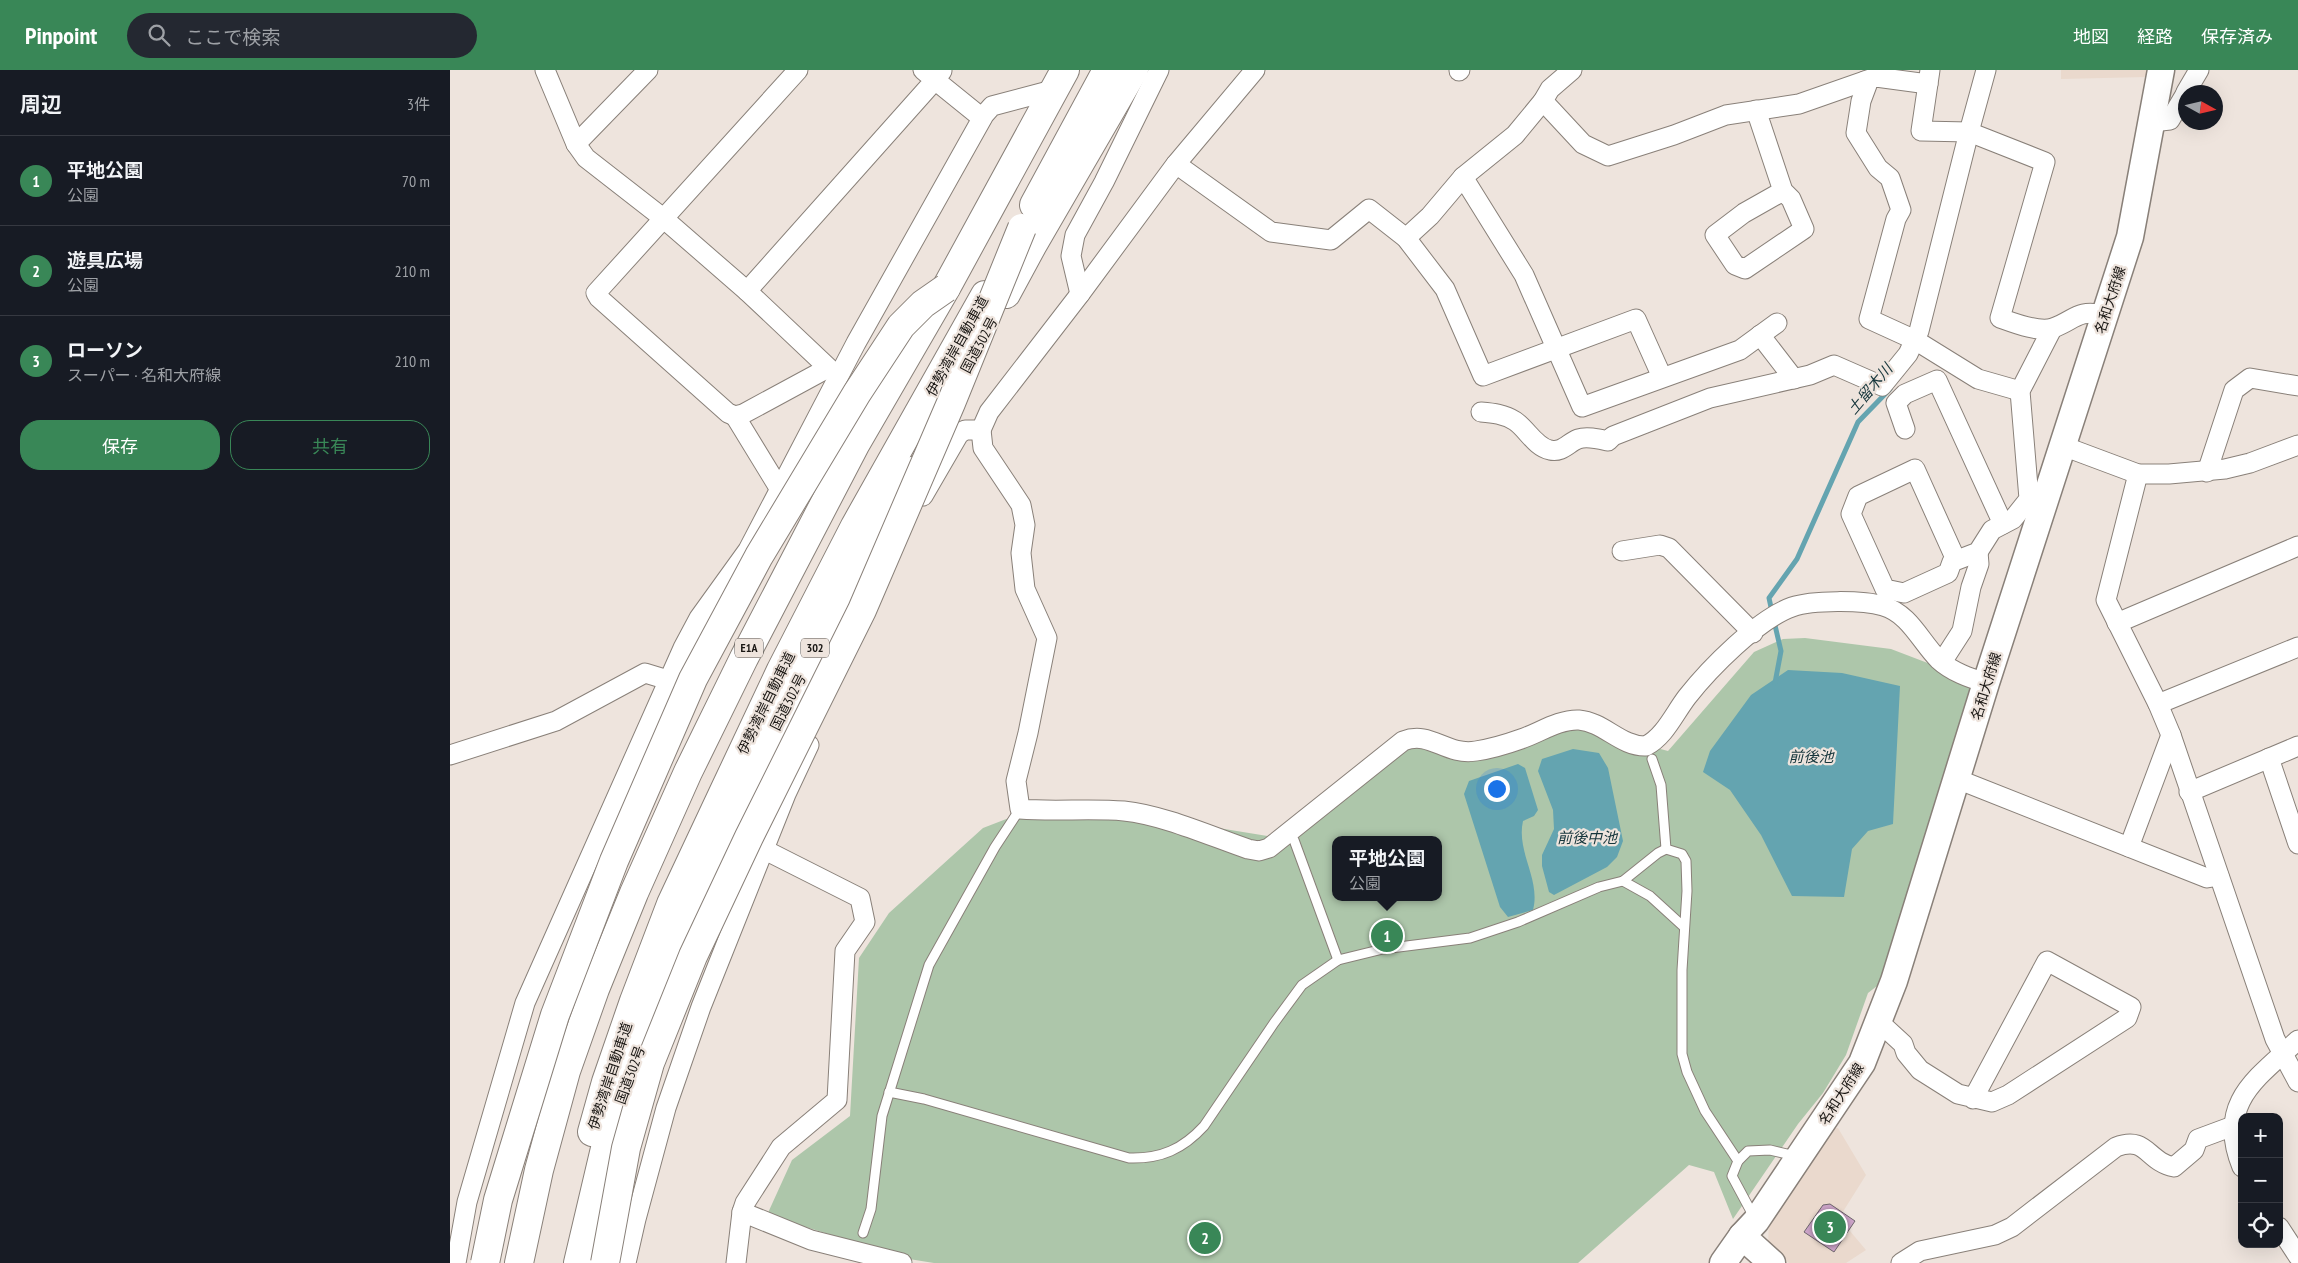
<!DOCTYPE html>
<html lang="ja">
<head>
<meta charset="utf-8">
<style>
	body { margin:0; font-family:"PT Sans Narrow","Noto Sans JP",sans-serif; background:#242831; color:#f1f3f6 }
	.controls { position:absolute; right:15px; bottom:15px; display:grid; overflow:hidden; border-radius:10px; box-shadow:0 5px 20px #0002 }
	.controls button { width:45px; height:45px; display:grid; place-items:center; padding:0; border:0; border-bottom:1px solid #363941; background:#171b24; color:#f1f3f6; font:25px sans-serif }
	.compass { position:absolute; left:1728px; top:15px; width:45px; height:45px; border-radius:50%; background:#171b24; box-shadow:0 5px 20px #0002; rotate:98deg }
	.you { position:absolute; left:1046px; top:718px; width:18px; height:18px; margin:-12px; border:4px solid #fff; border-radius:50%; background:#1a73e8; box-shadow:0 0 0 8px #1a73e833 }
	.badge { display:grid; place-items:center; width:32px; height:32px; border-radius:50%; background:#398757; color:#fff; font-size:16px; font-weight:700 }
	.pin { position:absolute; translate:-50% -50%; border:2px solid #fff; box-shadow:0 1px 5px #0006 }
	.popup { position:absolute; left:882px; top:766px; width:110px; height:65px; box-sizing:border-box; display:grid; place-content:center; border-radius:10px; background:#171b24; filter:drop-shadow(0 1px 4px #0005); font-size:16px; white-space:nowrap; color:#9ea1a6 }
	.popup b { font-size:19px; color:#f1f3f6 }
	.popup::after { content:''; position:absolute; left:50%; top:100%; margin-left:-10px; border:10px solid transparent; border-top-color:#171b24 }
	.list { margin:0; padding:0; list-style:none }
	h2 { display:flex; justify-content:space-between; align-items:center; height:65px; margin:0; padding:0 20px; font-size:21px }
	h2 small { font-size:16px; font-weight:400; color:#9ea1a6 }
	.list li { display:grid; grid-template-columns:32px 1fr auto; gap:15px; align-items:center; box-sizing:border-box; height:90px; padding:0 20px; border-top:1px solid #363941 }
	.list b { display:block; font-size:19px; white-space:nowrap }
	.list p { margin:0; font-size:16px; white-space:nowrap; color:#9ea1a6 }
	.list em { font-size:16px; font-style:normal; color:#9ea1a6 }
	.actions { display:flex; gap:10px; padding:15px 20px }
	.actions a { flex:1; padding:11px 0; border:1px solid #398757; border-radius:20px; text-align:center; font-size:18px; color:#398757 }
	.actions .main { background:#398757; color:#fff }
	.icon { flex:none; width:28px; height:28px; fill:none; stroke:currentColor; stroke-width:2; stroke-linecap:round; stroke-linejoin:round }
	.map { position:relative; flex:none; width:1848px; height:1193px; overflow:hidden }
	header { display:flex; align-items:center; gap:30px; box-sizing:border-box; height:70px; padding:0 25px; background:#398757; color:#fff }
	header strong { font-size:24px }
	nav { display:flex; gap:28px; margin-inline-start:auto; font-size:18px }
	.search { width:350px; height:45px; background:#242831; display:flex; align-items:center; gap:12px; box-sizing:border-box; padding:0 18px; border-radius:28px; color:#9ea1a6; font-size:19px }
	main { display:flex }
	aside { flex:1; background:#171b24 }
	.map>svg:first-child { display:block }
	.built { fill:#ead9cd }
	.green { fill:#adc6aa; fill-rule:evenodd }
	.water { fill:#64a4b0 }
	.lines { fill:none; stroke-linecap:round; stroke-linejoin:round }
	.stream { stroke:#64a4b0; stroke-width:5 }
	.building { fill:#cba3c7; stroke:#6e666d }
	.lane-casing { stroke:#898079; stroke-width:11 }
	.street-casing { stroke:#898079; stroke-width:21 }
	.secondary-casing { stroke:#898079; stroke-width:29 }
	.highway-casing { stroke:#898079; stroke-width:30 }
	.lane { stroke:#fff; stroke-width:9 }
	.street { stroke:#fff; stroke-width:19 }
	.secondary { stroke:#fff; stroke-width:26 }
	.highway { stroke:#fff; stroke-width:28 }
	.highway-bridge-casing { stroke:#898079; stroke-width:30; stroke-linecap:butt }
	.highway-bridge { stroke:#fff; stroke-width:28 }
	.labels { text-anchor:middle; stroke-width:4.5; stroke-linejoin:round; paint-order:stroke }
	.shield { fill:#eee4dd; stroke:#595450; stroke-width:1 }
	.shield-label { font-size:12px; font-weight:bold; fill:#191613 }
	.street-label { font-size:14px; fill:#191613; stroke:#eee4dd }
	.water-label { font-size:15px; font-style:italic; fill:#15353b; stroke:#eee4dd }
</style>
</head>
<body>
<header>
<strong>Pinpoint</strong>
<div class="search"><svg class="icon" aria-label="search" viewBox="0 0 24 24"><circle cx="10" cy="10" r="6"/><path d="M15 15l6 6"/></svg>ここで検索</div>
<nav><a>地図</a><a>経路</a><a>保存済み</a></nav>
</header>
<main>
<aside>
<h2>周辺<small>3件</small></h2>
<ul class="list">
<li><span class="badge">1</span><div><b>平地公園</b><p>公園</p></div><em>70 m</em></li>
<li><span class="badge">2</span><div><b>遊具広場</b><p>公園</p></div><em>210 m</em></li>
<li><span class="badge">3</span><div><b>ローソン</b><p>スーパー · 名和大府線</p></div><em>210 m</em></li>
</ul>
<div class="actions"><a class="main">保存</a><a>共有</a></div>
</aside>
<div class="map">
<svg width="1848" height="1193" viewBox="0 0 1848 1193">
	<rect width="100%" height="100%" fill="#eee4dd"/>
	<!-- built -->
	<g class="built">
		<polygon points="1611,0 1698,0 1697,7 1611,9"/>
		<polygon points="1388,1058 1416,1105 1389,1148 1416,1180 1396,1193 1339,1193 1318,1175 1319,1151 1381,1059"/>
	</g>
	<!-- green -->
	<path class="green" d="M1355,568l86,11 89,34 -94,296 -18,14 -22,62 -23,38 -25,31 -65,95 -19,-47 -25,-7 -111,98h-644l-25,-4 -142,-44 25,-55 58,-44 9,-158 30,-45 94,-85 44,-17 81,-1 172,28 102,-79 42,-15 52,3 90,-23 102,27 86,-99 29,-13zM886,770h102v57h-102z"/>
	<!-- water -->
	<g class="water">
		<polygon points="1338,600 1392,603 1450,616 1443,754 1418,761 1402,779 1394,827 1342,826 1311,765 1280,720 1253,702 1260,681 1301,625"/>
		<polygon points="1123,679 1149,683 1158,698 1173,771 1167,787 1157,797 1104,825 1099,822 1092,796 1092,785 1104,759 1103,740 1088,701 1092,689"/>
		<path d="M1068,694l7,4 13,42 -4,6 -11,5c-7,31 18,58 10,89l-25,7 -8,-10 -36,-113 5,-13z"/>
	</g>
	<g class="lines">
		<!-- stream -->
		<g class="stream">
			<polyline points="1322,542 1319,528 1347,489 1408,352 1440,319"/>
			<polyline points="1324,551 1331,581 1325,613"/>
		</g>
	</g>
	<!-- building -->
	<polygon class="building" points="1380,1134 1405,1151 1384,1182 1354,1162 1373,1135"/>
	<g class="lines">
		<defs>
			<g id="lane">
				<polyline points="1202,689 1211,715 1216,779 1232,784 1236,791 1237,821 1232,900 1232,984 1237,1002 1255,1041 1288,1091"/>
				<polyline points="844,770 888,890"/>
				<polyline points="1216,779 1208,783 1173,811 1200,826 1234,857"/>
				<path d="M439,1022l35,7 205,59c32,1 54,-9 75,-32l70,-103 28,-38 36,-25 45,-11 87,-11 48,-16 81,-35 24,-6"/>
				<polyline points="1304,1147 1282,1106 1288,1091 1298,1081 1320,1080 1345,1086"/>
				<polyline points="413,1163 421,1139 432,1046 479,895 545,777 570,739"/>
			</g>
			<g id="street">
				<polyline points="95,0 126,74 136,88 213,148 297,221 485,10 473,0"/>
				<polyline points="348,0 146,223 149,228 278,343 285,346 293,344 378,298"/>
				<path d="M1480,0l-9,61 48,1 76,30 -45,156c14,5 39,15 53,10 22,-8 24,-19 51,-13"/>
				<polyline points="492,1 485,10 532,48"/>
				<polyline points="1009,1 1010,0"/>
				<polyline points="1415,11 1417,15 1411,31 1406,63 1428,98 1440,108 1451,140 1446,149 1419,249 1465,270 1528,309 1570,321"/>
				<polyline points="1736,22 1749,0"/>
				<polyline points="1093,31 1133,74 1158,86 1224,65 1276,45 1349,34 1426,7 1478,14"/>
				<polyline points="1306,40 1333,121 1341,129 1354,159 1295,199 1285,195 1265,165 1294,143 1333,121"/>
				<polyline points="1702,52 1720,50 1736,23"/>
				<polyline points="126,74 198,0"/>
				<polyline points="726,94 821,162 881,170 919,139 956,168 995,219 1033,306 1186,249 1212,307"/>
				<polyline points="1013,107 1074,205 1132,337 1290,280 1327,253"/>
				<polyline points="956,168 980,146 1013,107 1065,65 1093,31 1100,19 1122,0"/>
				<polyline points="297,221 387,306"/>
				<polyline points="630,224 621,186 625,165 654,112 709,0"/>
				<polyline points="1310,265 1344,309"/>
				<path d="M1031,342c12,1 23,2 34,9 12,8 20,26 35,29 12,3 18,-7 28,-11 9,-3 21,0 30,2l5,-5 97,-38 100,-23 24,-10 48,21 26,-32 11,-23 50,-199 17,-62"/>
				<polyline points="285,346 329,418"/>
				<polyline points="1455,359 1446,333 1455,324 1487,310 1553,454"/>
				<path d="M531,360l2,18 38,57 4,20 -4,28 4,36 22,49 -19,95 -12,48 4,28c35,3 69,-1 104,2 39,4 86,25 124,38l11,2 10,-3 134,-107c28,-11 42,15 73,10 14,-2 31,-7 45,-12 18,-6 38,-20 58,-19 25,2 42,27 67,26 19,-10 28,-32 41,-49 22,-28 71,-78 105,-90 20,-7 71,-7 91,-1 27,8 37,35 56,54 13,12 31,18 47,23"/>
				<polyline points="1613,376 1688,404 1719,404 1775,399 1800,393 1848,375"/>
				<polyline points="1757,402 1784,320 1800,308 1848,316"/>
				<polyline points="1688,404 1656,530 1708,634 1721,665 1825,969 1848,1012"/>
				<polyline points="473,426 509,364 515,360 531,360 539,342 630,224 726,94 805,0"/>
				<polyline points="1172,481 1210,475 1219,478 1303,563"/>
				<polyline points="1506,490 1465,399 1408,426 1401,444 1435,519 1454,523 1498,503 1502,492 1528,482 1542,460 1563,449 1579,429 1570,321 1602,259"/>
				<polyline points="1667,553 1848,476"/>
				<polyline points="1492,592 1512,561 1521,517 1529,494 1528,482"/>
				<polyline points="1708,634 1848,577"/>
				<polyline points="0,685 106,651 195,603 218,610"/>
				<polyline points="1819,688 1848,774"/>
				<polyline points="1507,709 1757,808 1769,806"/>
				<polyline points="1739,722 1848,676"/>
				<polyline points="1679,777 1721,665"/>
				<polyline points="1428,951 1453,974 1456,983 1470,1000 1508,1024 1542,1032 1558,1025 1677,948 1681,937 1597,891 1523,1029"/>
				<path d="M1792,1097c-26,-64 14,-88 56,-127"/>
				<polyline points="292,1142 361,1170 452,1193"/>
				<polyline points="1829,1157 1848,1186"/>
				<polyline points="6,1193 17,1132 75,933 233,578 249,548 298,480 406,273 534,45 542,36 595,22"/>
				<polyline points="176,1193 186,1149 216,1038 251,937 336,724 359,675"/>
				<polyline points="286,1193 292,1142 295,1133 331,1077 387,1030 395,881 415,852 410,828 315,780"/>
				<path d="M1451,1193l19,-12 75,-16 17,-8 104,-80c31,-12 31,15 58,20l20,-17 4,-11 35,-13"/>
			</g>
			<g id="secondary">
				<polyline points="1292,1166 1322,1193"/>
				<polyline points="1273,1193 1292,1166 1306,1151 1412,993 1444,911 1536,613 1680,167 1711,0"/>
			</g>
			<g id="highway">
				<polyline points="584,135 657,0"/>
				<polyline points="556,224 582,176 684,0"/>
				<polyline points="142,1062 156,1012 184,931 221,834 275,719 331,600 405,456 535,225"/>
				<polyline points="69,1193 89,1100 116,1001 145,919 184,823 238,702 294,588 405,375 496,218 615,0"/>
				<polyline points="128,1193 157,1070 203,942 327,653 403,504 461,401"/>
			</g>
		</defs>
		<!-- lane casing -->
		<use href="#lane" class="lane-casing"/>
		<!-- street casing -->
		<use href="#street" class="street-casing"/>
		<!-- secondary casing -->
		<use href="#secondary" class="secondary-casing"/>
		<!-- highway casing -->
		<use href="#highway" class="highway-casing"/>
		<!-- lane -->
		<use href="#lane" class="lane"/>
		<!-- street -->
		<use href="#street" class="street"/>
		<!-- secondary -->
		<use href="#secondary" class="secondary"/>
		<!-- highway -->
		<use href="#highway" class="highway"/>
		<defs>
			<g id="highway-bridge">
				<polyline points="35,1193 48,1130 105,945 164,791 243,609 309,486 407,323 451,256 473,234 496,218"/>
				<polyline points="155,1193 176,1078 200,993 243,886 299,767 412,540 501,333 572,158"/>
			</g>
		</defs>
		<!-- highway-bridge casing -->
		<use href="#highway-bridge" class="highway-bridge-casing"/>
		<!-- highway-bridge -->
		<use href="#highway-bridge" class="highway-bridge"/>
	</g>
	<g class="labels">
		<!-- shield labels -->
		<g class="shield">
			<rect x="285" y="568.5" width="28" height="19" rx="4"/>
			<rect x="351" y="568.5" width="28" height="19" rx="4"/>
		</g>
		<g class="shield-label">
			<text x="299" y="582">E1A</text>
			<text x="365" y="582">302</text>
		</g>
		<!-- street labels -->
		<g class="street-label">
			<text transform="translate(1660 230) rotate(-72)" y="5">名和大府線</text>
			<text transform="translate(529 275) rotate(-62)" y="5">国道302号</text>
			<text transform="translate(507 276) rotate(-61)" y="5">伊勢湾岸自動車道</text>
			<text transform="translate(1536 616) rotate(-73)" y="5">名和大府線</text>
			<text transform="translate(338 632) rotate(-63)" y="5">国道302号</text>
			<text transform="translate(316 633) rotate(-64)" y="5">伊勢湾岸自動車道</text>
			<text transform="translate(180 1005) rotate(-70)" y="5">国道302号</text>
			<text transform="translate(160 1006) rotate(-72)" y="5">伊勢湾岸自動車道</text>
			<text transform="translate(1391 1024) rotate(-57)" y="5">名和大府線</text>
		</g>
		<!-- water labels -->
		<g class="water-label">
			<text transform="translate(1420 319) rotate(-50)" y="5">土留木川</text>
			<text x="1361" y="692">前後池</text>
			<text x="1137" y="773">前後中池</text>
		</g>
	</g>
</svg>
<div class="controls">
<button>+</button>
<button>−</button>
<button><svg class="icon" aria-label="locate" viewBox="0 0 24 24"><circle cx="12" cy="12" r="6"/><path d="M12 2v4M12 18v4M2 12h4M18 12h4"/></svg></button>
</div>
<svg class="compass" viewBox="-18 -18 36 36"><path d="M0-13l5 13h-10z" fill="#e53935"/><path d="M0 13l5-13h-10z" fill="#9ea1a6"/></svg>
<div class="you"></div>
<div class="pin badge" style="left:937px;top:866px">1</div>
<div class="popup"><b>平地公園</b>公園</div>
<div class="pin badge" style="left:755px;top:1168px">2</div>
<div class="pin badge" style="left:1380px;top:1157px">3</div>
</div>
</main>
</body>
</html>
